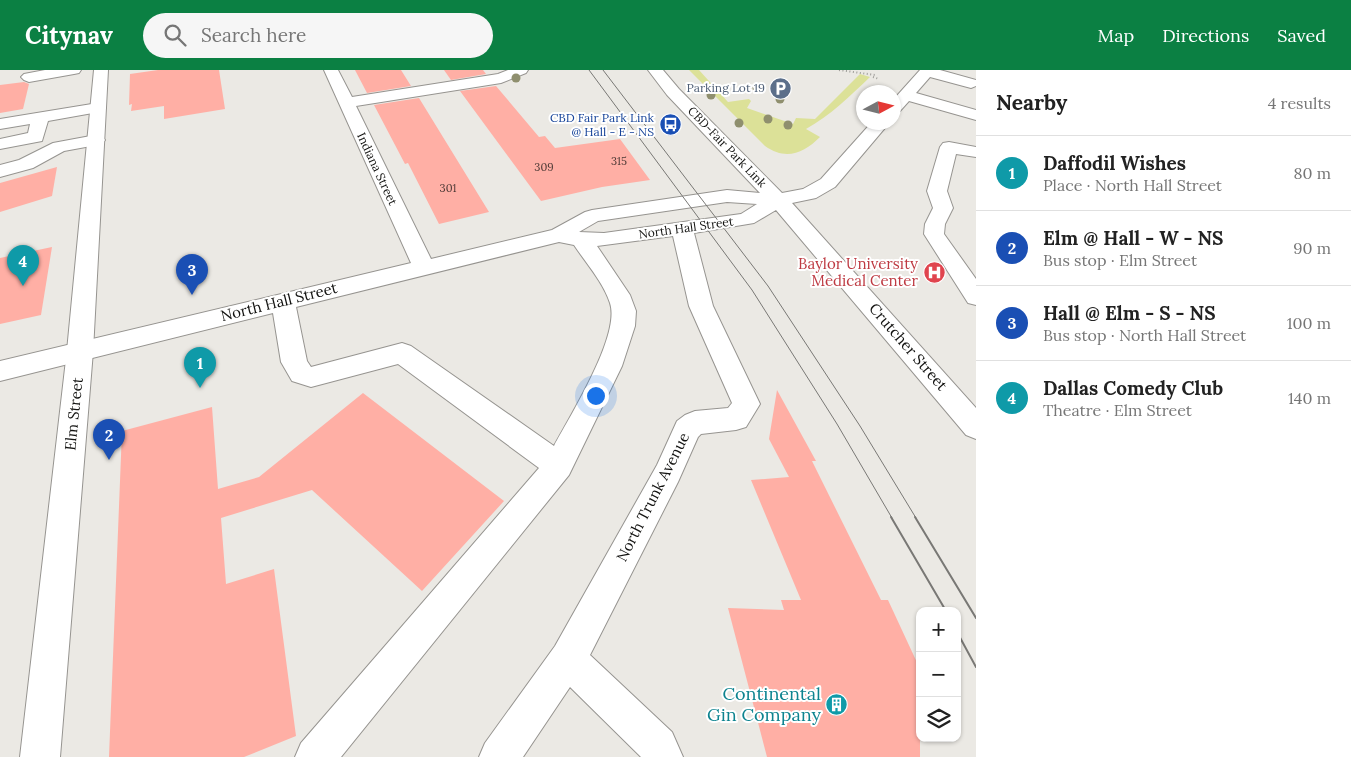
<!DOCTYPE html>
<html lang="en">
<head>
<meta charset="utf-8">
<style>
	body { margin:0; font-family:Lora,serif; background:#f6f6f6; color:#222 }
	.controls { position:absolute; right:15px; bottom:15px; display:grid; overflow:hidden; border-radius:10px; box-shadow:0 1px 4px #0004 }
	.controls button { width:45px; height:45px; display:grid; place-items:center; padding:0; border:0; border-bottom:1px solid #e0e0e0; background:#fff; color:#222; font:25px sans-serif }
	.compass { position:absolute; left:856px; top:15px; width:45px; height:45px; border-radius:50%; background:#fff; box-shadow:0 1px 4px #0004; rotate:83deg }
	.you { position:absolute; left:595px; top:325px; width:18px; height:18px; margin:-12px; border:4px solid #fff; border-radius:50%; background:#1a73e8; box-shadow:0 0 0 8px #1a73e833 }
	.badge { display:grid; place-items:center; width:32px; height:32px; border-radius:50%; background:#0b8043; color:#fff; font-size:16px; font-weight:700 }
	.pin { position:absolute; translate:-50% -41px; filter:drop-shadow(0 1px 2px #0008) }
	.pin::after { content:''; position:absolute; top:26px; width:18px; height:15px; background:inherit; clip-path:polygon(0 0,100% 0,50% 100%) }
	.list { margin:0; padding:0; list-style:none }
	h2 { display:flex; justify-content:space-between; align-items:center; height:65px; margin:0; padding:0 20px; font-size:21px }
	h2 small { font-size:16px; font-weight:400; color:#767676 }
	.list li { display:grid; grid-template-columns:32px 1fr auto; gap:15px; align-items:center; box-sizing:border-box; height:75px; padding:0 20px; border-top:1px solid #e0e0e0 }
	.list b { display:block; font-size:19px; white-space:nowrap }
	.list p { margin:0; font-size:16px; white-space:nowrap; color:#767676 }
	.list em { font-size:16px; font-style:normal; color:#767676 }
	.icon { flex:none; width:28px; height:28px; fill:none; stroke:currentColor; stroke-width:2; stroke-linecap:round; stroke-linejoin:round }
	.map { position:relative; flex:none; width:976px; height:687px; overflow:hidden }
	header { display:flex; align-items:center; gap:30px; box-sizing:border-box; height:70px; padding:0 25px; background:#0b8043; color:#fff }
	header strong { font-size:24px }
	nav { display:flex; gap:28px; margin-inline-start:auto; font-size:18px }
	.search { width:350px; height:45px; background:#f6f6f6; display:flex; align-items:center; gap:12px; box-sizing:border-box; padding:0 18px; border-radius:28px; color:#767676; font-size:19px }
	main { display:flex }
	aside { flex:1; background:#fff }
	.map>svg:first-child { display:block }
	.green { fill:#dce198 }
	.building { fill:#ffafa5 }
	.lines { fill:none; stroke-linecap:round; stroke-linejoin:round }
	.minor-casing { stroke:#969490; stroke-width:2 }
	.major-casing { stroke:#969490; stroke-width:2 }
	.path { stroke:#9e9d99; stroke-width:2; stroke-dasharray:1 2.5; stroke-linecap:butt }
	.minor { fill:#fff; fill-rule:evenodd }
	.major { fill:#fff; fill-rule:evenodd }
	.tram-far1 { stroke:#797875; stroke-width:1 }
	.tram { stroke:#797875; stroke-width:2 }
	.tree { fill:#8f8f6e }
	.labels { text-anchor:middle; stroke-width:4; stroke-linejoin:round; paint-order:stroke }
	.far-number-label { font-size:11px; fill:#4e3a36 }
	.far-service-label { font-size:12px; fill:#4e5e75; stroke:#fff; text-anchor:end }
	.far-transit-label { font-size:12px; fill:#164399; stroke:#fff; text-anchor:end }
	.far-street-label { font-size:12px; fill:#131311; stroke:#fff }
	.health-label { font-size:15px; fill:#be3a42; stroke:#fff; text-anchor:end }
	.street-label { font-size:15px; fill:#131311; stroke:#fff }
	.near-culture-label { font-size:18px; fill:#0d838f; stroke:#fff; text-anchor:end }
</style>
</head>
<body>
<header>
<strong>Citynav</strong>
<div class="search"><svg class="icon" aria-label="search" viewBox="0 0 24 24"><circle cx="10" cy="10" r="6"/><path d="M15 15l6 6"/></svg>Search here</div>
<nav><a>Map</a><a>Directions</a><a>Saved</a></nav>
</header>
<main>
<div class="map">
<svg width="976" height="687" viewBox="0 0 976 687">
	<rect width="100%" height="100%" fill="#ebe9e4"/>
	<!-- green -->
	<path class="green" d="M689,0h10l29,32 21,-3 2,2 -4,7 46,16 3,-6 19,1 45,-45 10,3c-21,20 -39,38 -64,52l14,8c-16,16 -34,24 -55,9z"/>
	<!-- building -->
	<g class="building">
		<polygon points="158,0 219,0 225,39 164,49 164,36 131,41 132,34 129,35 130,4"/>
		<polygon points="355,0 401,0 411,16 367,23"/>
		<polygon points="444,0 483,0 486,4 451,10"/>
		<polygon points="24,12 29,14 23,39 0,43 0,15"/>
		<polygon points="496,16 539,67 545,66 555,78 620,69 650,110 602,117 541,131 460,21"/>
		<polygon points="419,28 489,142 439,154 408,93 405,94 374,35"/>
		<polygon points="57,97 52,126 0,142 0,113"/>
		<polygon points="52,177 41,245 0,254 0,188"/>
		<polygon points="777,320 816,391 812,391 881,530 888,530 920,599 920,687 767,687 728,538 784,540 781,530 801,530 751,410 789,407 769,369"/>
		<polygon points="363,323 504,431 422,521 312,420 221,448 226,514 274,499 296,666 244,687 109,687 122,361 212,337 218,419 259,407"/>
	</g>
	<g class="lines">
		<defs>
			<g id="minor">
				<polygon points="45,0 81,0 79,3 74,4 29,12 24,10 21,7 24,4"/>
				<path d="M324,0h14l14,27 146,-23 10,-4h20l-2,3 -25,10 -145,23 75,153 121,-29 33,-18 7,-2 135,-20 33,3 -93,-98 -19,-25h15l16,19 103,104 21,-4 18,-10 51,-57h18l-55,65 -19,11 -24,5 184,205v31l-10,-4 -190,-225 -22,13 -60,10 19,73 47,98 -14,23 -10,3 -35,4 -3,3 -20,45 -88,173 82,77 11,25h-42l-71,-70 -47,70h-44l6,-14 70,-97 102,-181 20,-44 8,-6 10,-4 33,-3 4,-5 -43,-97 -16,-70 -76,10 33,49 6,16 -1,15 -13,40 -53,109 -228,282h-46l6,-14 238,-275 -141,-104 -87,23 -19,-6 -11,-19 -8,-49 -273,68v-20l411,-98zM727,132l30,2 -16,10 -137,19 -25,-1 19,-11zM559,172l15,3c12,18 29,37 36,58 11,32 -40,113 -56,143l-143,-100 -9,-3 -91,24 -4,-6 -11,-54z"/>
				<polygon points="920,0 940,0 976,10 976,16 971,18 930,7 916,23 976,40 976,50 909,31 900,41 894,43 894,29"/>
				<polygon points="98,33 104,35 106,38 104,41 48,51 42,71 0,79 0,69 28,63 30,54 0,59 0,49"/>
				<polygon points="96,65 102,66 105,70 102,74 64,81 33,98 0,107 0,95 19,90 53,73"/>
				<polygon points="949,72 976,77 976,87 956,84 947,121 953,138 945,154 944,164 976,209 976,235 968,233 924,164 925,154 933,138 927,121 940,77 943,73"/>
			</g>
			<polygon id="major" points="94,0 108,0 93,281 60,687 20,687 67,281"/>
		</defs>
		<!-- minor casing -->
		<use href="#minor" class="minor-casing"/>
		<!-- major casing -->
		<use href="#major" class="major-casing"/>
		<!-- path -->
		<g class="path">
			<polyline points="839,0 875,5"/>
			<polyline points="873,7 879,9"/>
		</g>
		<!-- minor -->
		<use href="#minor" class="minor"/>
		<!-- major -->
		<use href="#major" class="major"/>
		<!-- tram-far1 -->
		<g class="tram-far1">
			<polyline points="589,0 752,220 837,354 892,448"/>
			<polyline points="603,0 768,216 860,356 916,448"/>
		</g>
		<!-- tram -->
		<g class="tram">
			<polyline points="891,447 946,541"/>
			<polyline points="915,447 976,548"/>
			<polyline points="957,562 976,597"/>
		</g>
	</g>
	<!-- trees -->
	<g class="tree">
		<circle cx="516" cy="8" r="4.5"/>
		<circle cx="757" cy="18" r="4.5"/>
		<circle cx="711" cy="25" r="4.5"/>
		<circle cx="780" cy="29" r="4.5"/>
		<circle cx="768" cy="49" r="4.5"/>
		<circle cx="739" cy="53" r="4.5"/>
		<circle cx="788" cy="55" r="4.5"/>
	</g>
	<!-- icons -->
	<defs>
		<symbol id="parking-disc" viewBox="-11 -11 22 22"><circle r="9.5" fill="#5c6f8a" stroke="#fff"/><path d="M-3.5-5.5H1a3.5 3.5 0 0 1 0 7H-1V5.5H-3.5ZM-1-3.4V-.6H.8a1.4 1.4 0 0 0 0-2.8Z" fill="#fff"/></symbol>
		<symbol id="bus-disc" viewBox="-11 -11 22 22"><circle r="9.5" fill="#1a4fb4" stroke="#fff"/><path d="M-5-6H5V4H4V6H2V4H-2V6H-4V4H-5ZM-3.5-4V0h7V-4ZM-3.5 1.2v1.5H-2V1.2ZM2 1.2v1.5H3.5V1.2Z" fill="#fff"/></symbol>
		<symbol id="hospital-disc" viewBox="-11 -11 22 22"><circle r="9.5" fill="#e0444e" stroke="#fff"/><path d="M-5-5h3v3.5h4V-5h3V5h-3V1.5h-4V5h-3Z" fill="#fff"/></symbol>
		<symbol id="building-disc" viewBox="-11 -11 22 22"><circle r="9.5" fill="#0f9aa8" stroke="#fff"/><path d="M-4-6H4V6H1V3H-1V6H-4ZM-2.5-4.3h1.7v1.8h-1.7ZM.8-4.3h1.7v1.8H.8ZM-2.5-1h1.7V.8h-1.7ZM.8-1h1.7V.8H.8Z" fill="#fff"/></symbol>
	</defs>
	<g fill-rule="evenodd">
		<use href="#parking-disc" x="768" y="6" width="25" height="25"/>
		<use href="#bus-disc" x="658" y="42" width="25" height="25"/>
		<use href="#hospital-disc" x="922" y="190" width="25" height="25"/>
		<use href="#building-disc" x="824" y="622" width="25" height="25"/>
	</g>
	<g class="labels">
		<!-- far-number labels -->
		<g class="far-number-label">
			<text x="619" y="95">315</text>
			<text x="544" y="101">309</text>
			<text x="448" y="122">301</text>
		</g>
		<!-- far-service labels -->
		<g class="far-service-label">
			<text x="765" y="22">Parking Lot 19</text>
		</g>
		<!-- far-transit labels -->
		<g class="far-transit-label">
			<text x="654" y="52">CBD Fair Park Link<tspan x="654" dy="14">@ Hall - E - NS</tspan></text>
		</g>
		<!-- far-street labels -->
		<g class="far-street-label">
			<text transform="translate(727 77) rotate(46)" y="4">CBD-Fair Park Link</text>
			<text transform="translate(377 99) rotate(65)" y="4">Indiana Street</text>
			<text transform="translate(686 158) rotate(-8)" y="4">North Hall Street</text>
		</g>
		<!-- health labels -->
		<g class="health-label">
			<text x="918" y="199">Baylor University<tspan x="918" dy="17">Medical Center</tspan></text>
		</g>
		<!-- street labels -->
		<g class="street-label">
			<text transform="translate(279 232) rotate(-14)" y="5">North Hall Street</text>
			<text transform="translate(908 277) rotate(49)" y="5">Crutcher Street</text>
			<text transform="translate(74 344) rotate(-84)" y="5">Elm Street</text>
			<text transform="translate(653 427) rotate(-63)" y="5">North Trunk Avenue</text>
		</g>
		<!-- near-culture labels -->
		<g class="near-culture-label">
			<text x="821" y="630">Continental<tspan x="821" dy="21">Gin Company</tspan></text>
		</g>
	</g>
</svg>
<div class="controls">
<button>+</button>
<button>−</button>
<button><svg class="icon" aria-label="layers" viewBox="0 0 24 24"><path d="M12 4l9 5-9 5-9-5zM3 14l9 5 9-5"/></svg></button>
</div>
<svg class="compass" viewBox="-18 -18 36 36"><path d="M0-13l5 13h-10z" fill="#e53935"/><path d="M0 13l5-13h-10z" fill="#767676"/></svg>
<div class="you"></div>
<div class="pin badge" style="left:200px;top:318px;background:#0f9aa8">1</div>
<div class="pin badge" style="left:109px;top:390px;background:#1a4fb4">2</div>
<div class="pin badge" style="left:192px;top:225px;background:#1a4fb4">3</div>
<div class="pin badge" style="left:23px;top:216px;background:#0f9aa8">4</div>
</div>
<aside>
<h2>Nearby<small>4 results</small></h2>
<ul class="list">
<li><span class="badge" style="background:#0f9aa8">1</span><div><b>Daffodil Wishes</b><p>Place · North Hall Street</p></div><em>80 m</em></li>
<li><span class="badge" style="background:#1a4fb4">2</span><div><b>Elm @ Hall - W - NS</b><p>Bus stop · Elm Street</p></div><em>90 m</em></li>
<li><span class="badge" style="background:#1a4fb4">3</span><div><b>Hall @ Elm - S - NS</b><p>Bus stop · North Hall Street</p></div><em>100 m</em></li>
<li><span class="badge" style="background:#0f9aa8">4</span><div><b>Dallas Comedy Club</b><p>Theatre · Elm Street</p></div><em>140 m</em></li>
</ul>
</aside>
</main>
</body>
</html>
